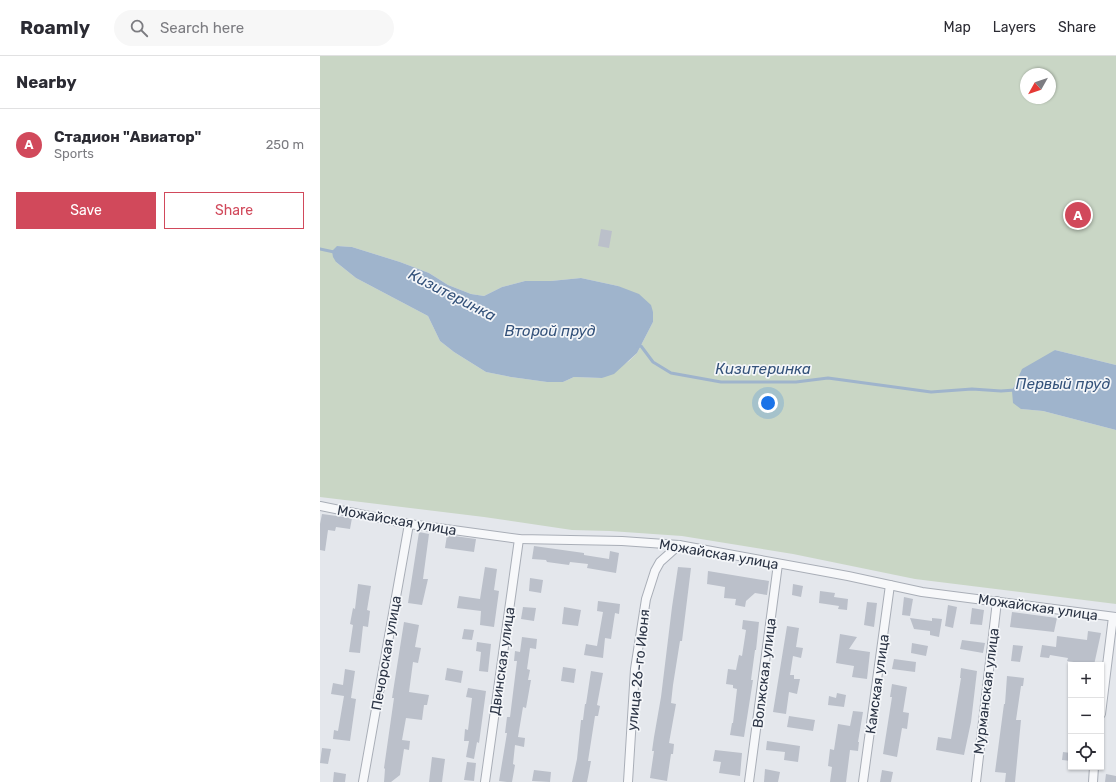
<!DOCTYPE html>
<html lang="en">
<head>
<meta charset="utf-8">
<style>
	body { margin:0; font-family:Rubik,sans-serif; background:#f7f7f7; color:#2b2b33 }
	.controls { position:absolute; right:12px; bottom:12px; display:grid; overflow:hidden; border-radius:0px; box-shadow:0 1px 3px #0004 }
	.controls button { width:36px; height:36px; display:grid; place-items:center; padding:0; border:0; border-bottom:1px solid #e1e1e2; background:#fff; color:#2b2b33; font:20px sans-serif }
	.compass { position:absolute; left:700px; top:12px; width:36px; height:36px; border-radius:50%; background:#fff; box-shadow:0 1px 3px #0004; rotate:230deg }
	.you { position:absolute; left:448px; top:347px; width:14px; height:14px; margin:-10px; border:3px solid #fff; border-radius:50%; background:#1a73e8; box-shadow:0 0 0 6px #1a73e833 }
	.badge { display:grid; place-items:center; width:26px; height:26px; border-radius:50%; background:#d1495b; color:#fff; font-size:13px; font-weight:700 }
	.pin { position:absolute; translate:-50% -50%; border:2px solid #fff; box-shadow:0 1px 4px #0006 }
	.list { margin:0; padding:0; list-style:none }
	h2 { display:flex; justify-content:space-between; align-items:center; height:52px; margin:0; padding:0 16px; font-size:17px }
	h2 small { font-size:13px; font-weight:400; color:#7c7c81 }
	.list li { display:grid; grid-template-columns:26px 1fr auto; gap:12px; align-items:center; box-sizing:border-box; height:72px; padding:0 16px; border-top:1px solid #e1e1e2 }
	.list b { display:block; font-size:15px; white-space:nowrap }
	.list p { margin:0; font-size:13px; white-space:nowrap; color:#7c7c81 }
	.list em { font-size:13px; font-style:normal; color:#7c7c81 }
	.actions { display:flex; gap:8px; padding:12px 16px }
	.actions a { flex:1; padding:9px 0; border:1px solid #d1495b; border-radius:0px; text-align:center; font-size:14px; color:#d1495b }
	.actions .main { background:#d1495b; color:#fff }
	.icon { flex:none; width:22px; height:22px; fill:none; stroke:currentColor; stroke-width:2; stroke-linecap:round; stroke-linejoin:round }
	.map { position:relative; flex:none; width:796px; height:726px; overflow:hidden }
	header { display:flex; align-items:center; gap:24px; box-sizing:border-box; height:56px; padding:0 20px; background:#fff; border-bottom:1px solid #e1e1e2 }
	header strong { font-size:19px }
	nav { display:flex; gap:22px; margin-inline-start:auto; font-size:14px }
	.search { width:280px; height:36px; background:#f7f7f7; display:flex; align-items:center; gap:10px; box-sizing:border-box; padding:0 14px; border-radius:22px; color:#7c7c81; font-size:15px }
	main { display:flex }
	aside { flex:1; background:#fff }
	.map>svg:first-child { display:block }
	.green { fill:#c9d6c5; fill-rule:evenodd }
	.water { fill:#9fb4cc }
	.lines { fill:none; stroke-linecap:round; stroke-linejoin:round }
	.stream { stroke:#9fb4cc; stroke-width:3 }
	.building { fill:#bbc0ca }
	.minor-casing { stroke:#a9aeb7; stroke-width:10 }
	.minor { stroke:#f7f8fa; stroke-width:8 }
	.labels { text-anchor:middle; stroke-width:3.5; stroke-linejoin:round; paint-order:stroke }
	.street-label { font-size:14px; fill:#2b3445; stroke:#f4f6f9 }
	.water-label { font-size:15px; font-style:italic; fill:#34527a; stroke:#f4f6f9 }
</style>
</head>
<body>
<header>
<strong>Roamly</strong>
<div class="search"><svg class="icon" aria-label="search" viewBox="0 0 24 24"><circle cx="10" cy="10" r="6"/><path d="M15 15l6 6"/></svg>Search here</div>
<nav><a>Map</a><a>Layers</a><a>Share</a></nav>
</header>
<main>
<aside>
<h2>Nearby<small></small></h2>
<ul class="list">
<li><span class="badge">A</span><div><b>Стадион &quot;Авиатор&quot;</b><p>Sports</p></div><em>250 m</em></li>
</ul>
<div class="actions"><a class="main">Save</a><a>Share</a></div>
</aside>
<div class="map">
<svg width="796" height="726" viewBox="0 0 796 726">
	<rect width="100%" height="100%" fill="#e4e7ec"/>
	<!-- green -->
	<path class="green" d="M0,0h796v309l-61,-15 -34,59 22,2 73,19v174l-201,-25 -122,-25 -111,-18 -72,-5 -38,-1 -88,-13 -164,-20zM706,18h24v24h-24zM17,190l15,1 48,15 29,11 19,12 23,9 13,2 18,-9 23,-6h26l30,-3 37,8 35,26v10l-16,31 -8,8 -27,17 -28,-1 -11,5h-16l-36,-5 -25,-5 -32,-20 -14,-11 -12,-25 -72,-38 -20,-16z"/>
	<!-- water -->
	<g class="water">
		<polygon points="17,190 32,191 80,206 109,217 128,229 151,238 164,240 182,231 205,225 231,225 261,222 298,230 319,238 331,249 333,256 333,266 317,297 294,318 282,322 254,321 243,326 227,326 191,321 166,316 134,296 120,285 108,260 36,222 16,206 13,201 12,195"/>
		<polygon points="735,294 796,309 796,374 723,355 701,353 693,347 692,335 702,313"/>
	</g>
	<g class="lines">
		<!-- stream -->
		<g class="stream">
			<polyline points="0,193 14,196"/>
			<polyline points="318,290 321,290 333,306 351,317 401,326 476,326 508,322 611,336 652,333 681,335 695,334"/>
		</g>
	</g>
	<!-- building -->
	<g class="building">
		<polygon points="281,173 292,175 289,192 278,190"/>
		<polygon points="2,458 32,462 30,473 16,471 15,475 8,474 5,495 0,494 0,468"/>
		<polygon points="99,476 109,478 103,523 108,523 102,549 88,547"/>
		<polygon points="127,479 156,483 154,496 125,492"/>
		<polygon points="214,490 264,497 264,499 289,503 290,495 299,497 296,517 267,512 268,508 250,506 249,509 227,506 226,504 212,503"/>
		<polygon points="165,511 177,513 174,534 179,535 174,571 160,569 161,555 137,552 139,540 160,543"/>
		<polygon points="358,511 371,512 362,585 360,585 353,629 351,647 356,648 349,687 354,688 353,698 351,698 347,725 330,722 334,695 332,695 334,681 341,641 352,551"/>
		<polygon points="388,515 449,525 447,539 435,537 426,545 425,551 415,549 416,543 404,542 405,531 387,528"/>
		<polygon points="210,522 223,524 221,537 209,535"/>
		<polygon points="38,528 51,530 47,554 50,555 48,571 43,570 40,597 29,596 33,569 30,568 33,552 35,553"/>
		<polygon points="473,528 483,530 481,541 472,539"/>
		<polygon points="500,535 515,537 514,541 528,543 527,554 518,553 519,550 499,547"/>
		<polygon points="584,541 593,543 590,560 582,559"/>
		<polygon points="278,545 300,548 299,558 295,557 291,583 285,582 283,602 264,599 266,588 277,590 283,556 277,555"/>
		<polygon points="547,546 557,547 554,571 544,569"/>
		<polygon points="628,549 637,551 633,572 625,570"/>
		<polygon points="203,551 216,552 214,565 201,563"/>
		<polygon points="244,551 261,554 258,570 242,568"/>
		<polygon points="652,552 664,554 662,569 650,568"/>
		<polygon points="692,556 737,562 734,576 690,571"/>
		<polygon points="590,562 612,565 612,562 622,563 619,581 610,579 610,575 594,573"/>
		<polygon points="423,564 439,566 436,594 435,594 431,624 433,624 424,681 410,679 412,667 413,667 417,633 413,632 413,629 406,628 408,613 416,614 419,599 422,600 426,574 422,573"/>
		<polygon points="84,566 99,569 95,591 101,592 98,607 93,606 89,636 109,639 107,649 104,649 102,664 86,662 82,684 90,685 89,694 84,693 80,719 71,726 64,726 65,713 64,712 74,642 72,642"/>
		<polygon points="467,570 479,572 476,591 483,592 481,602 473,600 470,619 474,619 474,623 480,623 477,638 469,636 466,658 453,656"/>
		<polygon points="144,573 154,574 152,584 142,583"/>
		<polygon points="768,575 781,577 774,609 747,605 748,602 730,599 729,602 720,601 722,589 736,591 737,580 767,584"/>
		<polygon points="520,578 537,581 529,593 550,596 547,623 532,621 534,610 516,607"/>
		<polygon points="202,581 217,583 216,593 210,592 207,613 210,614 208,624 211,624 206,652 203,651 198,681 205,682 204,691 195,689 193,708 195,709 192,726 187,726 179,725 187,677 185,677 187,661 190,661 197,605 194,605 195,595 200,596"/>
		<polygon points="642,584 665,587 663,597 640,593"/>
		<polygon points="157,586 171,588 168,616 159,615 161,596 156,595"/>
		<polygon points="592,587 608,590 606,600 591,597"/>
		<polygon points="693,589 703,590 700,606 691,605"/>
		<polygon points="574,603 596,606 595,616 572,613"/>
		<polygon points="243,611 256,613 254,627 241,625"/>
		<polygon points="127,612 143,615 141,627 125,624"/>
		<polygon points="641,612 657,615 651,666 644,699 616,694 618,681 631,683 641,622 640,622"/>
		<polygon points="25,613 35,615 31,642 36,643 30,685 13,683 14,674 18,675 24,640 11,638 13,627 23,629"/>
		<polygon points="271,615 283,617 277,649 280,650 278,660 275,660 268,705 271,705 269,716 267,726 252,726 257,703 261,664 263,664 265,648 266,648"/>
		<polygon points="687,620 704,622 703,630 701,630 696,664 701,664 695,726 685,726 686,717 675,716 684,648 685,648"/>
		<polygon points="572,628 587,631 583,656 589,657 587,673 582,672 577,701 563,698 572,641 570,641"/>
		<polygon points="148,632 166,635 159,687 157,686 154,703 146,701 149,685 144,685 145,673 148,674 152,642 146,641"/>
		<polygon points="517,637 526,639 524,651 508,649 509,640 516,642"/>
		<polygon points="533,655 543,656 538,686 539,686 538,695 530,694 526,726 510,726 512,711 508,710 510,693 514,694 518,668 530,670"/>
		<polygon points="469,660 495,664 493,675 467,671"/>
		<polygon points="447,685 480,690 478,706 464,704 465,696 446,694"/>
		<polygon points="2,692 11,693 8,708 0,707"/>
		<polygon points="395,694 422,697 420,720 399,717 401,706 393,705"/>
		<polygon points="743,696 751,697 751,705 742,704"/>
		<polygon points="112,701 125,703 122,726 109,726"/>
		<polygon points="147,706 156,707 154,725 144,724"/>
		<polygon points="445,713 460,716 458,726 444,726"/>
		<polygon points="214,714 231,716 230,726 212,725"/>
		<polygon points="562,714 573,716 571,726 560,726"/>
		<polygon points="14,716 26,718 25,726 13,726"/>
		<polygon points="786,718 796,720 796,726 785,726"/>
	</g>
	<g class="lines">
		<defs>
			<g id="minor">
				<polyline points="0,450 89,468 199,483 302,485 359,489 528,520 602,536 796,561"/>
				<polyline points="781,658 793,561"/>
				<polyline points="43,726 89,468"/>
				<polyline points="165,726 199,483"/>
				<polyline points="308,726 315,613 326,543 335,515 340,506 359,489"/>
				<polyline points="429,726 458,508"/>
				<polyline points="543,726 570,529"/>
				<polyline points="656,726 677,545"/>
				<polyline points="773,726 774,711"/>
			</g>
		</defs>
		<!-- minor casing -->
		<use href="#minor" class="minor-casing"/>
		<!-- minor -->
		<use href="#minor" class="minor"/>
	</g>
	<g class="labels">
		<!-- street labels -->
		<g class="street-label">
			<text transform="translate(77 464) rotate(10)" y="5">Можайская улица</text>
			<text transform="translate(399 498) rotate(10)" y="5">Можайская улица</text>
			<text transform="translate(718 551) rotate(8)" y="5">Можайская улица</text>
			<text transform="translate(66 597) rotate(-80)" y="5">Печорская улица</text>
			<text transform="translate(182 605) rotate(-82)" y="5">Двинская улица</text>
			<text transform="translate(318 614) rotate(-84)" y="5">улица 26-го Июня</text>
			<text transform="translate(444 617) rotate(-83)" y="5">Волжская улица</text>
			<text transform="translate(557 628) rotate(-82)" y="5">Камская улица</text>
			<text transform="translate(666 635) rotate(-83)" y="5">Мурманская улица</text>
		</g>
		<!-- water labels -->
		<g class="water-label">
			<text transform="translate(132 239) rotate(27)" y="5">Кизитеринка</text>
			<text x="230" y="280">Второй пруд</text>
			<text x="443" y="318">Кизитеринка</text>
			<text x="743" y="333">Первый пруд</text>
		</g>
	</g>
</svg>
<div class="controls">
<button>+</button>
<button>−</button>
<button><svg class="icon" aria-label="locate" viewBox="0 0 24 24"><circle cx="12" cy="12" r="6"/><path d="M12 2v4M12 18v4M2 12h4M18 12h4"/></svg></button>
</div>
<svg class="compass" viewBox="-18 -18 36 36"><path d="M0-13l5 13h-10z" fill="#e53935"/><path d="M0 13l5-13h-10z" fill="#7c7c81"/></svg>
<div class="you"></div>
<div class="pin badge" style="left:758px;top:159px">A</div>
</div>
</main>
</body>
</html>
